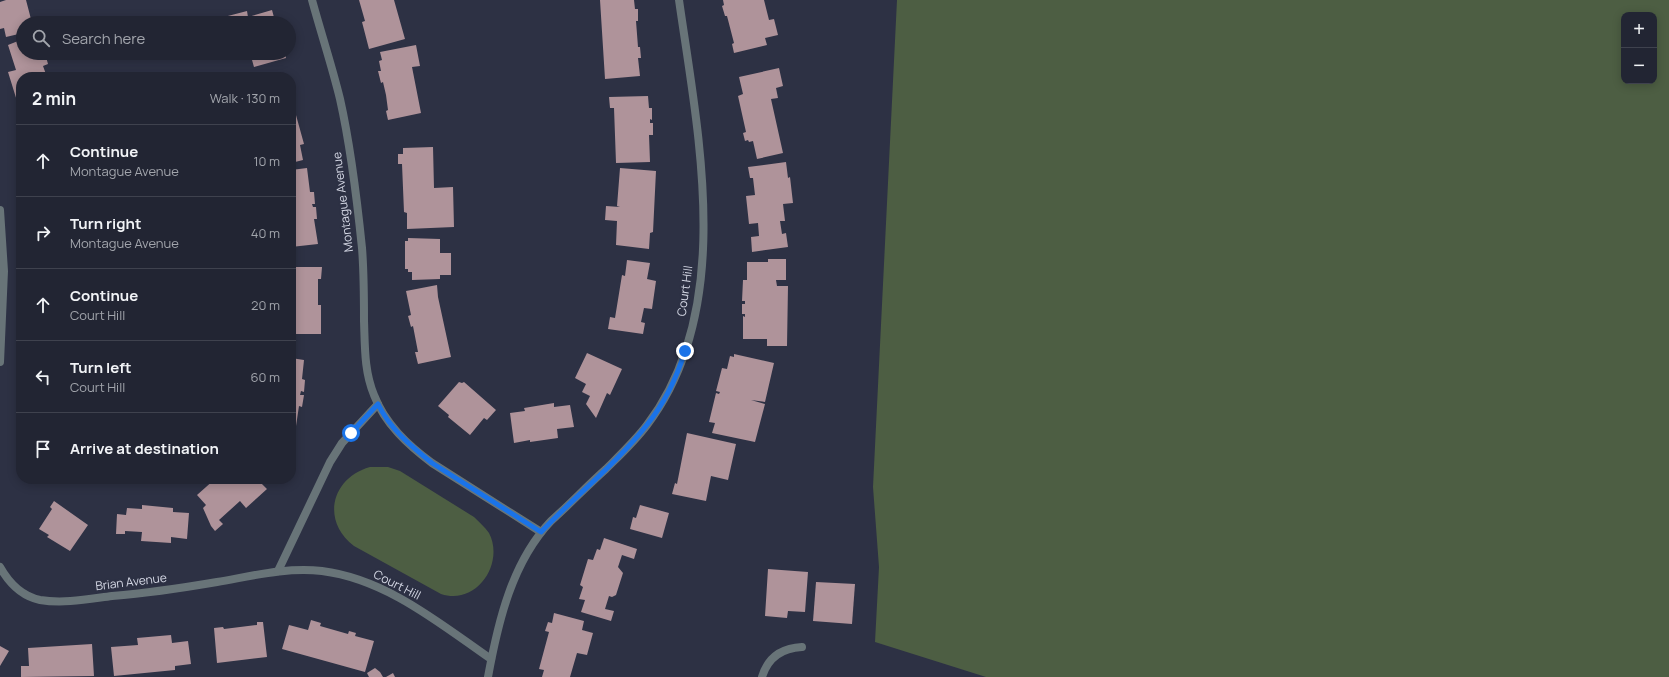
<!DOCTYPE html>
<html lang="en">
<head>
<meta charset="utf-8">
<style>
	body { margin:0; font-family:Manrope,sans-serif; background:#2e313f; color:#f1f3f6 }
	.controls { position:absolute; right:12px; top:12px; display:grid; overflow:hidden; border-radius:8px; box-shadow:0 2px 10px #0003 }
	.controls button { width:36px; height:36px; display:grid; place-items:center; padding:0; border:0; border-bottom:1px solid #3f424e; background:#222533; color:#f1f3f6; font:20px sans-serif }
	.stop { position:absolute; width:12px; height:12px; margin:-9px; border:3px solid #1a73e8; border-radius:50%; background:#fff }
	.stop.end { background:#1a73e8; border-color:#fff; box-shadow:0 1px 4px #0008 }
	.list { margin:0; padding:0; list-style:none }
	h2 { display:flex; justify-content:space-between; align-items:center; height:52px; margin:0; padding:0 16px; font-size:17px }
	h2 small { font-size:13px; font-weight:400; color:#a2a5ac }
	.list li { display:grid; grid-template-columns:26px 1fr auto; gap:12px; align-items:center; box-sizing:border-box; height:72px; padding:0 16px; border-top:1px solid #3f424e }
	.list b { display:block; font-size:15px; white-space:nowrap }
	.list p { margin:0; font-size:13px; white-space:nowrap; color:#a2a5ac }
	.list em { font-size:13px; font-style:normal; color:#a2a5ac }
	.icon { flex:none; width:22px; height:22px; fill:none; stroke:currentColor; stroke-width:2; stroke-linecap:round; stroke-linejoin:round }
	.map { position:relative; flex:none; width:1669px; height:677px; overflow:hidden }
	.search { position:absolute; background:#222533; box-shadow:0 2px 10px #0003; left:16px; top:16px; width:280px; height:44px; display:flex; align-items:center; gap:10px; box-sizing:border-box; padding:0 14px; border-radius:22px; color:#a2a5ac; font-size:15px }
	.panel { position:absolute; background:#222533; box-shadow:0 2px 10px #0003; left:16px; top:72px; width:280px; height:412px; border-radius:16px }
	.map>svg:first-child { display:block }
	.green { fill:#4d5e43; fill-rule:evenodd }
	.building { fill:#af939a }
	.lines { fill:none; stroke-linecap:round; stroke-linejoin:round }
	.street { stroke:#687478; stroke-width:8 }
	.route { stroke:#1a73e8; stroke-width:5 }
	.labels { text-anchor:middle; stroke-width:4; stroke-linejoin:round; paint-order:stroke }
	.street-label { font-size:12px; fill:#d5d8e5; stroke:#2d3144 }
</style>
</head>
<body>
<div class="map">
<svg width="1669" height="677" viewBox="0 0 1669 677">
	<rect width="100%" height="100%" fill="#2d3144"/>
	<!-- green -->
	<g class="green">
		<path d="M897,0h772v677h-683l-111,-35 4,-75 -6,-80zM1624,15h30v66h-30z"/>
		<path d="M370,467h18l12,4 74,46c5,5 11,10 15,16 16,31 -13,73 -48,61l-87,-48c-33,-25 -23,-68 16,-79z"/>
	</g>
	<!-- building -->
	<g class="building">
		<polygon points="6,0 26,0 32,23 23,23 23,33 6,37 4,28 0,29 0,2"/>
		<polygon points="359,0 394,0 405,39 369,49 362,22 365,21"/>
		<polygon points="600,0 634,0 635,9 638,9 638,21 636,21 638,47 640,47 641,58 638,58 640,76 605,79"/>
		<polygon points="723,0 764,0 769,20 774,19 778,35 765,38 767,45 734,53 732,44 734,43 727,16 725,16 722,6 724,5"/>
		<polygon points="272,10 275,21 273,21 273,23 225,23 224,17 247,11 248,17"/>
		<polygon points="23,39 23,53 45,53 48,64 43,66 47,77 21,77 21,99 17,101 8,72 16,70 8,45"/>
		<polygon points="416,45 420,66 412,67 421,113 388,120 386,111 388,110 386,95 383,82 381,83 378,71 381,71 379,61 382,60 380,52"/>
		<polygon points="250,53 285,53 286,58 254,67"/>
		<polygon points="779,68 783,86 776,88 778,98 771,99 783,153 757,159 753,141 749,142 748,140 745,141 743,133 746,132 738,96 743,94 739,77"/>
		<polygon points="648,96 649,108 652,108 652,120 650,119 650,123 653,123 653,135 649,135 650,162 616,163 614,108 610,108 609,97"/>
		<polygon points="291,97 304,144 300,145 303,160 291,163"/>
		<polygon points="433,147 434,188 453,187 454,227 407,229 407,213 404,212 402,164 398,164 398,154 403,154 403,148"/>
		<polygon points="786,162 788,178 790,177 793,203 783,204 785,221 780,221 782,234 786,233 788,247 752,252 751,237 759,236 758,223 749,224 746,196 755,195 753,178 750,178 748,167"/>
		<polygon points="307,168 310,192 314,192 315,204 312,204 313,207 316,207 317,219 314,219 318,244 291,247 291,170"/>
		<polygon points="620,168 656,171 653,232 650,233 649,249 616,245 617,221 605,220 606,206 620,207 617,206"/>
		<polygon points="408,238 440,239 440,253 451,253 451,275 440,275 440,279 412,280 412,272 408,272 408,269 405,269 405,241 408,241"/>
		<polygon points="768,259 786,259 786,280 776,280 777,286 788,286 787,346 767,346 767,339 743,339 743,316 745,317 745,314 742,314 742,304 745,304 745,301 742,301 743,280 747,280 747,262 768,262"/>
		<polygon points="627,260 650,263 647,279 656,281 652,309 644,308 641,322 645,323 643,334 608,329 610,317 615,318 622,275 625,276"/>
		<polygon points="291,267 322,267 321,279 318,279 318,305 321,305 321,334 291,334"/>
		<polygon points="437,285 438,297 451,357 418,364 415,352 418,352 413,326 411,327 408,316 411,315 406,291"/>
		<polygon points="587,353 622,369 610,395 607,393 596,418 586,404 590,396 582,392 586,384 575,378"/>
		<polygon points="734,354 774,363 765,402 751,400 765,404 755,442 712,433 715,423 709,422 716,393 719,394 720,392 716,391 722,368 727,369 730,356 734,357"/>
		<polygon points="291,358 304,360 302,379 305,380 304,392 301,391 300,395 304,395 302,407 299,406 296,426 291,426"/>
		<polygon points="459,382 462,383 464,382 496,410 487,420 484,418 470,435 448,417 449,415 438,406"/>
		<polygon points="554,403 554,407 570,405 574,427 557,429 558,438 530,442 530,440 514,443 510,413 525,411 524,408"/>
		<polygon points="687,433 736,444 728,480 711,476 706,501 672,494 675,483 677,484"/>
		<polygon points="215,479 222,479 224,481 226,479 265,479 261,483 267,489 246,508 240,501 219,520 223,524 215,531 211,526 203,508 206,505 197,495"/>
		<polygon points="54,501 88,525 70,551 47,537 49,535 39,529 52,509 50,507"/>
		<polygon points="142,505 173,508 173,512 189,513 187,539 171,537 171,543 141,541 142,532 125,531 125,534 116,534 117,514 126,515 127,508 142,509"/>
		<polygon points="640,505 669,513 662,538 630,529 633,517 636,518"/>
		<polygon points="604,538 637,549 634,559 622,555 618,567 623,573 616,595 612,597 609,596 605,609 614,611 611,621 581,612 585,600 579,599 583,587 580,585 588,559 593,560 597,549 600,550"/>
		<polygon points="768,569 808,572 805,612 788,611 787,618 765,616"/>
		<polygon points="816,582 855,584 852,624 813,621"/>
		<polygon points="554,613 584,621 582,630 593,633 587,655 577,653 570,677 542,677 544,670 539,669 549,632 545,631 548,622 552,623"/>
		<polygon points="311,620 321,623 320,626 348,634 349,631 356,633 355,636 374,641 365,672 282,649 289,625 308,630"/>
		<polygon points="257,622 263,622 267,657 217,663 214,628 223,627 224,629 257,625"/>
		<polygon points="171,635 172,643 188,641 191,664 175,666 175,670 114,676 111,647 138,645 137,638"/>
		<polygon points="92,644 94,676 21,677 21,666 29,666 28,648"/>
		<polygon points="0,646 9,651 0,666"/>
		<polygon points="375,668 380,672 383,677 369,677 367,673"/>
		<polygon points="393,673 395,677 386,677"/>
	</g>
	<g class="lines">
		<!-- street -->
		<g class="street">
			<path d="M312,0c9,33 20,66 28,99 11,49 17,100 22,149 2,25 2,49 2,73 1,25 0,50 10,74 11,29 34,50 58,68l109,69"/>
			<polyline points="0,210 4,271 0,362"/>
			<path d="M0,567c9,16 21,29 40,33 24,4 49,-1 72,-4 36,-3 70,-8 105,-14 35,-6 69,-15 105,-11 64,8 117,52 169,88"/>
			<polyline points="278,571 330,462 342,443 378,404"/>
			<path d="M488,677c10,-55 24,-115 63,-156 19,-17 36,-35 55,-52 14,-14 29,-28 41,-44 89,-117 51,-291 32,-425"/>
			<path d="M762,677c6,-20 20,-29 40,-30"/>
		</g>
	</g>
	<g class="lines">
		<!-- route -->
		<path class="route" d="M351,433l27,-29c12,25 33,42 54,59l109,69c34,-36 74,-67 105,-106 18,-22 31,-49 39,-75"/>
	</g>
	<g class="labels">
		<!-- street labels -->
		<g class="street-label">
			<text transform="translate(343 202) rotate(-97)" y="4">Montague Avenue</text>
			<text transform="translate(685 291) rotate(-82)" y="4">Court Hill</text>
			<text transform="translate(131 582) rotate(-7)" y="4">Brian Avenue</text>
			<text transform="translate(397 585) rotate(27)" y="4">Court Hill</text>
		</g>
	</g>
</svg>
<div class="controls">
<button>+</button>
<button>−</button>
</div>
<div class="stop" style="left:351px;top:433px"></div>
<div class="stop end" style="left:685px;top:351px"></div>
<div class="search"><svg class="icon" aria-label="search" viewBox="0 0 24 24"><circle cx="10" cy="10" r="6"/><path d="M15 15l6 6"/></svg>Search here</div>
<section class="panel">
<h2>2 min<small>Walk · 130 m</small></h2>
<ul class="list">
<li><svg class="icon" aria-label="ahead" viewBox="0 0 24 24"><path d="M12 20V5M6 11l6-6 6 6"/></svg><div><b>Continue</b><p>Montague Avenue</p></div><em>10 m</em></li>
<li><svg class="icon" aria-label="right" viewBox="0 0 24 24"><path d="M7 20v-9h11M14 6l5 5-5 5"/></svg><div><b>Turn right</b><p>Montague Avenue</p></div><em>40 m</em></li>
<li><svg class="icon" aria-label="ahead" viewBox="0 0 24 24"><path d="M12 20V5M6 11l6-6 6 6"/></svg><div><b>Continue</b><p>Court Hill</p></div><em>20 m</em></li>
<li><svg class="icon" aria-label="left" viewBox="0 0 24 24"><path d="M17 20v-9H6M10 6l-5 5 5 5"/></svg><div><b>Turn left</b><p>Court Hill</p></div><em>60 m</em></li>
<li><svg class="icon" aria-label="arrive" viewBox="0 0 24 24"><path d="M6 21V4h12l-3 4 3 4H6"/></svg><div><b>Arrive at destination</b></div></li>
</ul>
</section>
</div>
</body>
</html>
